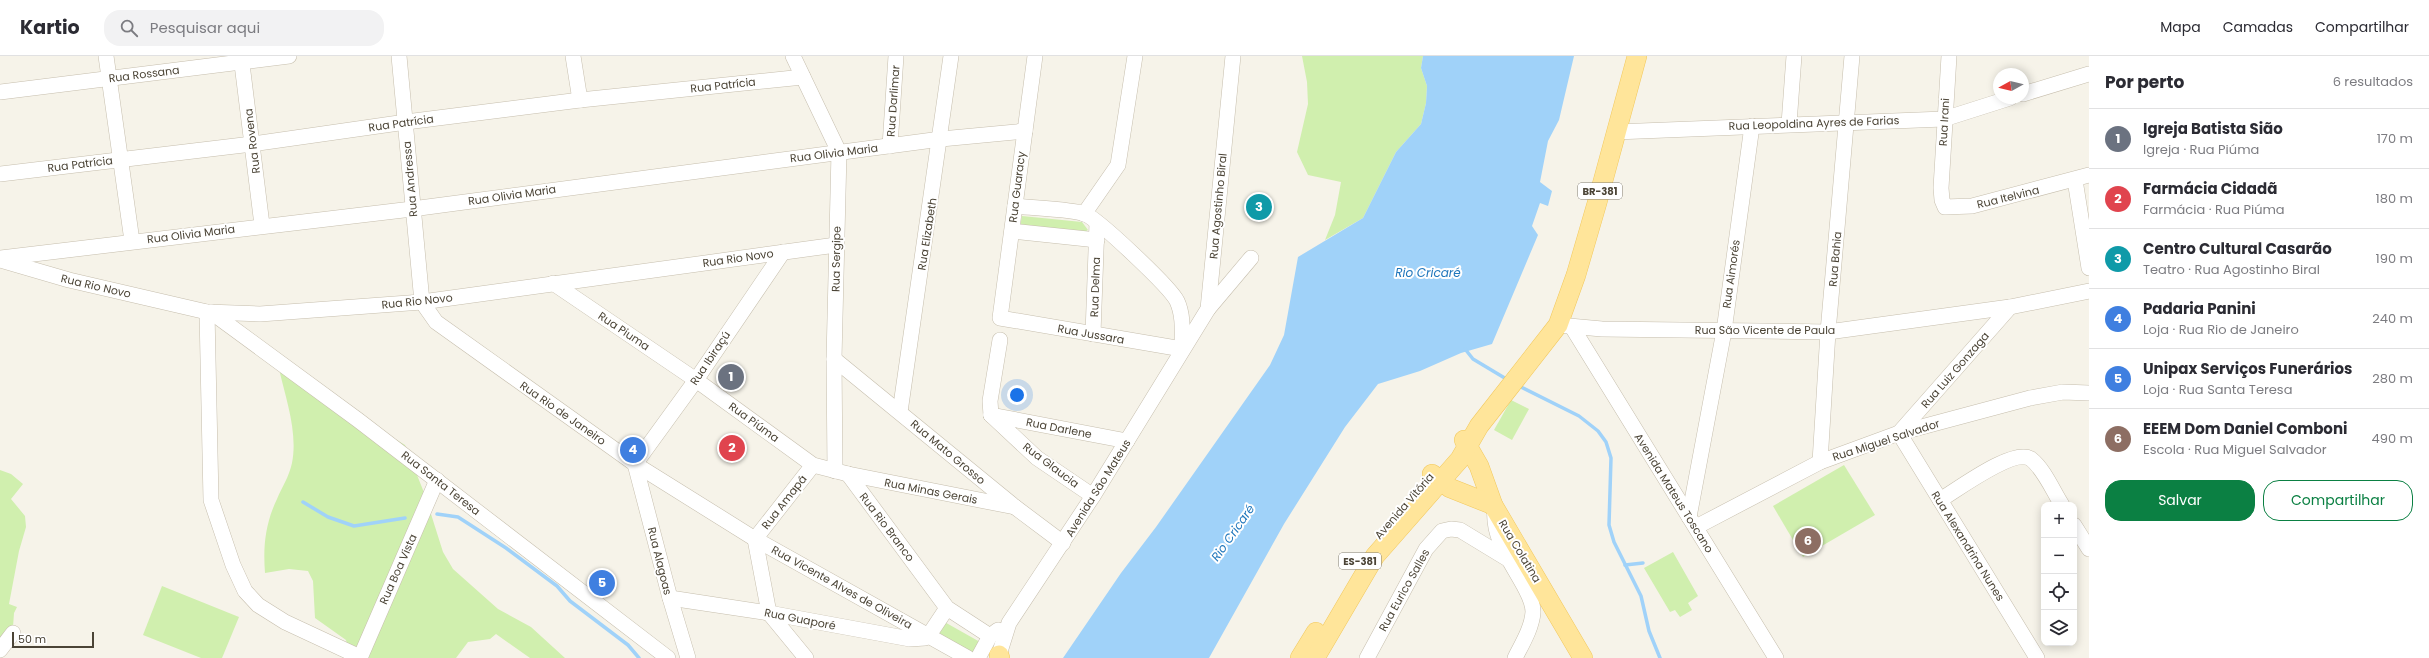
<!DOCTYPE html>
<html lang="pt">
<head>
<meta charset="utf-8">
<style>
	body { margin:0; font-family:Poppins,sans-serif; background:#f2f2f3; color:#2b2b33 }
	.controls { position:absolute; right:12px; bottom:12px; display:grid; overflow:hidden; border-radius:8px; box-shadow:0 2px 10px #0003 }
	.controls button { width:36px; height:36px; display:grid; place-items:center; padding:0; border:0; border-bottom:1px solid #e1e1e2; background:#fff; color:#2b2b33; font:20px sans-serif }
	.compass { position:absolute; left:1993px; top:12px; width:36px; height:36px; border-radius:50%; background:#fff; box-shadow:0 2px 10px #0003; rotate:262deg }
	.scale { position:absolute; left:12px; bottom:10px; width:82px; box-sizing:border-box; padding-left:4px; border:2px solid #4b4436; border-top:0; font-size:11px; line-height:14px; white-space:nowrap; color:#4b4436; -webkit-text-stroke:3px #fff; paint-order:stroke }
	.you { position:absolute; left:1017px; top:339px; width:14px; height:14px; margin:-10px; border:3px solid #fff; border-radius:50%; background:#1a73e8; box-shadow:0 0 0 6px #1a73e833 }
	.badge { display:grid; place-items:center; width:26px; height:26px; border-radius:50%; background:#0b8043; color:#fff; font-size:13px; font-weight:700 }
	.pin { position:absolute; translate:-50% -50%; border:2px solid #fff; box-shadow:0 1px 4px #0006 }
	.list { margin:0; padding:0; list-style:none }
	h2 { display:flex; justify-content:space-between; align-items:center; height:52px; margin:0; padding:0 16px; font-size:17px }
	h2 small { font-size:13px; font-weight:400; color:#7c7c81 }
	.list li { display:grid; grid-template-columns:26px 1fr auto; gap:12px; align-items:center; box-sizing:border-box; height:60px; padding:0 16px; border-top:1px solid #e1e1e2 }
	.list b { display:block; font-size:15px; white-space:nowrap }
	.list p { margin:0; font-size:13px; white-space:nowrap; color:#7c7c81 }
	.list em { font-size:13px; font-style:normal; color:#7c7c81 }
	.actions { display:flex; gap:8px; padding:12px 16px }
	.actions a { flex:1; padding:9px 0; border:1px solid #0b8043; border-radius:16px; text-align:center; font-size:14px; color:#0b8043 }
	.actions .main { background:#0b8043; color:#fff }
	.icon { flex:none; width:22px; height:22px; fill:none; stroke:currentColor; stroke-width:2; stroke-linecap:round; stroke-linejoin:round }
	.map { position:relative; flex:none; width:2089px; height:602px; overflow:hidden }
	header { display:flex; align-items:center; gap:24px; box-sizing:border-box; height:56px; padding:0 20px; background:#fff; border-bottom:1px solid #e1e1e2 }
	header strong { font-size:19px }
	nav { display:flex; gap:22px; margin-inline-start:auto; font-size:14px }
	.search { width:280px; height:36px; background:#f2f2f3; display:flex; align-items:center; gap:10px; box-sizing:border-box; padding:0 14px; border-radius:16px; color:#7c7c81; font-size:15px }
	main { display:flex }
	aside { flex:1; background:#fff }
	.map>svg:first-child { display:block }
	.green { fill:#d0efae }
	.water { fill:#a0d2f9 }
	.lines { fill:none; stroke-linecap:round; stroke-linejoin:round }
	.stream { stroke:#a0d2f9; stroke-width:3.5 }
	.minor-casing { stroke:#c6bead; stroke-width:16 }
	.major-casing { stroke:#f2c85c; stroke-width:20 }
	.minor { stroke:#fff; stroke-width:15 }
	.major { stroke:#ffe59a; stroke-width:19 }
	.labels { text-anchor:middle; stroke-width:4; stroke-linejoin:round; paint-order:stroke }
	.shield { fill:#fff; stroke:#817c72; stroke-width:1 }
	.shield-label { font-size:10px; font-weight:bold; fill:#4b4436 }
	.street-label { font-size:11px; fill:#4b4436; stroke:#fff }
	.water-label { font-size:12px; font-style:italic; fill:#2077bc; stroke:#fff }
</style>
</head>
<body>
<header>
<strong>Kartio</strong>
<div class="search"><svg class="icon" aria-label="search" viewBox="0 0 24 24"><circle cx="10" cy="10" r="6"/><path d="M15 15l6 6"/></svg>Pesquisar aqui</div>
<nav><a>Mapa</a><a>Camadas</a><a>Compartilhar</a></nav>
</header>
<main>
<div class="map">
<svg width="2089" height="602" viewBox="0 0 2089 602">
	<rect width="100%" height="100%" fill="#f6f3e9"/>
	<!-- green -->
	<g class="green">
		<polygon points="1302,0 1423,0 1421,12 1427,30 1426,47 1421,68 1396,96 1363,162 1325,184 1335,159 1341,126 1308,119 1297,96 1308,48 1307,26"/>
		<polygon points="1022,160 1082,166 1088,174 1081,178 1020,171"/>
		<path d="M279,313l126,76 20,50 18,57 10,17 45,40 33,18 34,31h-35l-34,-24 -6,5 -22,3 -12,16h-106l-4,-18 -31,-22 -2,-37 -5,-10 -19,-2 -24,4c-2,-26 0,-49 12,-74 5,-12 12,-22 15,-36 6,-30 -6,-64 -13,-94z"/>
		<polygon points="1511,344 1529,353 1512,384 1494,374"/>
		<polygon points="1844,409 1875,459 1803,501 1773,450"/>
		<polygon points="0,414 11,418 23,428 11,443 25,460 26,471 19,495 9,548 17,551 14,557 13,571 0,594"/>
		<polygon points="1673,496 1698,540 1688,547 1692,554 1680,561 1675,554 1670,556 1644,512"/>
		<polygon points="162,530 239,561 222,602 201,602 143,579"/>
		<polygon points="941,564 980,586 974,597 933,575"/>
	</g>
	<!-- water -->
	<polygon class="water" points="1423,0 1574,0 1559,64 1548,85 1540,126 1552,135 1548,150 1540,147 1532,170 1538,179 1492,288 1461,297 1420,315 1378,328 1345,371 1284,468 1209,602 1063,602 1121,517 1156,471 1270,309 1284,279 1298,201 1363,162 1396,96 1421,68 1426,47 1427,30 1421,12"/>
	<g class="lines">
		<!-- stream -->
		<g class="stream">
			<polyline points="1465,293 1473,303 1508,324"/>
			<polyline points="1517,329 1579,360 1598,375 1606,386 1611,402 1609,469 1614,486 1641,540 1649,575 1660,602"/>
			<polyline points="303,446 328,461 354,470 405,462"/>
			<polyline points="437,458 458,461 506,492 557,530 570,545 628,589 639,602"/>
			<polyline points="1625,509 1643,507"/>
		</g>
		<defs>
			<g id="minor">
				<polyline points="106,0 132,185"/>
				<polyline points="241,0 262,169"/>
				<polyline points="399,0 422,246 436,266 635,408 755,483 968,602"/>
				<polyline points="573,0 580,44"/>
				<polyline points="793,0 839,96 834,303 835,415"/>
				<polyline points="1035,0 1000,262 1182,293"/>
				<polyline points="1949,0 1941,132 1942,144 1945,151 1972,150 2089,119"/>
				<polyline points="0,36 289,0"/>
				<polyline points="2023,38 2089,18"/>
				<polyline points="1789,68 1794,0"/>
				<polyline points="1615,76 1944,63 2010,42"/>
				<polyline points="890,90 896,0"/>
				<polyline points="0,118 252,88 406,66 580,44 803,21"/>
				<polyline points="2075,124 2089,212"/>
				<path d="M1015,150c16,2 57,3 70,8 14,6 85,73 92,87 7,15 5,33 5,48"/>
				<polyline points="1084,158 1118,109 1135,0"/>
				<polyline points="1012,175 1097,184"/>
				<polyline points="0,202 412,153 941,83 1025,75"/>
				<polyline points="0,204 69,224 207,256 260,258 422,246 836,189"/>
				<polyline points="553,227 696,324 813,409 848,418 1015,451"/>
				<polyline points="2010,251 1899,377 2037,602"/>
				<polyline points="1208,253 1251,202"/>
				<polyline points="207,256 211,444 233,509 245,535 258,549 285,566 360,601"/>
				<polyline points="211,256 358,364 668,602"/>
				<polyline points="1558,269 1602,273 1828,276 2010,251 2089,235"/>
				<polyline points="1572,271 1776,602"/>
				<polyline points="1093,278 1097,167"/>
				<polyline points="834,303 1015,451 1063,487"/>
				<polyline points="900,356 951,0"/>
				<polyline points="991,359 1127,385"/>
				<polyline points="991,359 1037,402 1093,440"/>
				<polyline points="991,359 990,345 1000,284"/>
				<polyline points="1820,406 1828,276 1852,0"/>
				<polyline points="848,418 947,552 990,580"/>
				<path d="M1940,444c17,-10 74,-53 91,-41 13,10 22,32 31,46"/>
				<path d="M1495,454c-3,27 16,52 29,76 4,8 9,16 9,26 -1,16 -11,32 -18,46"/>
				<polyline points="1689,461 1724,275 1752,70"/>
				<polyline points="2074,469 2089,493"/>
				<polyline points="1696,471 1820,406 1899,377 2030,342 2063,336 2089,337"/>
				<polyline points="755,483 769,557 806,602"/>
				<polyline points="755,483 813,409"/>
				<polyline points="670,542 769,557 910,583 925,582 929,579 947,552"/>
				<polyline points="0,594 13,577"/>
				<polyline points="360,602 437,424"/>
				<polyline points="688,602 670,542 635,408 696,324 783,196"/>
				<polyline points="978,602 990,580 998,574"/>
				<polyline points="998,602 1009,567 1093,440 1208,253 1233,0"/>
				<polyline points="1367,602 1426,493 1442,475 1451,473 1460,474 1511,505"/>
			</g>
			<g id="major">
				<polyline points="1464,384 1479,410 1493,449 1583,602"/>
				<polyline points="1432,418 1450,432 1493,449"/>
				<polyline points="999,599 1000,602"/>
				<polyline points="1300,602 1316,576"/>
				<polyline points="1315,602 1375,500 1460,403 1479,370 1558,269 1576,219 1597,147 1637,0"/>
			</g>
		</defs>
		<!-- minor casing -->
		<use href="#minor" class="minor-casing"/>
		<!-- major casing -->
		<use href="#major" class="major-casing"/>
		<!-- minor -->
		<use href="#minor" class="minor"/>
		<!-- major -->
		<use href="#major" class="major"/>
	</g>
	<g class="labels">
		<!-- shield labels -->
		<g class="shield">
			<rect x="1578" y="127" width="44" height="16" rx="3"/>
			<rect x="1339" y="497" width="42" height="16" rx="3"/>
		</g>
		<g class="shield-label">
			<text x="1600" y="139">BR-381</text>
			<text x="1360" y="509">ES-381</text>
		</g>
		<!-- street labels -->
		<g class="street-label">
			<text transform="translate(144 18) rotate(-7)" y="4">Rua Rossana</text>
			<text transform="translate(723 29) rotate(-6)" y="4">Rua Patrícia</text>
			<text transform="translate(893 45) rotate(-86)" y="4">Rua Darlimar</text>
			<text transform="translate(1944 66) rotate(-87)" y="4">Rua Irani</text>
			<text transform="translate(401 67) rotate(-8)" y="4">Rua Patrícia</text>
			<text transform="translate(1814 67) rotate(-2)" y="4">Rua Leopoldina Ayres de Farias</text>
			<text transform="translate(252 85) rotate(-97)" y="4">Rua Rovena</text>
			<text transform="translate(834 97) rotate(-7)" y="4">Rua Olivia Maria</text>
			<text transform="translate(80 108) rotate(-7)" y="4">Rua Patrícia</text>
			<text transform="translate(410 123) rotate(-95)" y="4">Rua Andressa</text>
			<text transform="translate(1017 131) rotate(-83)" y="4">Rua Guaracy</text>
			<text transform="translate(512 139) rotate(-8)" y="4">Rua Olivia Maria</text>
			<text transform="translate(2008 141) rotate(-14)" y="4">Rua Itelvina</text>
			<text transform="translate(1218 150) rotate(-85)" y="4">Rua Agostinho Biral</text>
			<text transform="translate(191 178) rotate(-7)" y="4">Rua Olivia Maria</text>
			<text transform="translate(927 178) rotate(-81)" y="4">Rua Elizabeth</text>
			<text transform="translate(738 202) rotate(-8)" y="4">Rua Rio Novo</text>
			<text transform="translate(836 203) rotate(-89)" y="4">Rua Sergipe</text>
			<text transform="translate(1835 203) rotate(-85)" y="4">Rua Bahia</text>
			<text transform="translate(1731 218) rotate(-82)" y="4">Rua Aimorés</text>
			<text transform="translate(96 230) rotate(13)" y="4">Rua Rio Novo</text>
			<text transform="translate(1095 231) rotate(-88)" y="4">Rua Delma</text>
			<text transform="translate(417 245) rotate(-6)" y="4">Rua Rio Novo</text>
			<text x="1765" y="278">Rua São Vicente de Paula</text>
			<text transform="translate(624 275) rotate(34)" y="4">Rua Piuma</text>
			<text transform="translate(1091 278) rotate(10)" y="4">Rua Jussara</text>
			<text transform="translate(710 302) rotate(-56)" y="4">Rua Ibiraçú</text>
			<text transform="translate(1955 314) rotate(-49)" y="4">Rua Luiz Gonzaga</text>
			<text transform="translate(563 357) rotate(35)" y="4">Rua Rio de Janeiro</text>
			<text transform="translate(754 366) rotate(36)" y="4">Rua Piúma</text>
			<text transform="translate(1059 372) rotate(11)" y="4">Rua Darlene</text>
			<text transform="translate(1886 384) rotate(-18)" y="4">Rua Miguel Salvador</text>
			<text transform="translate(948 396) rotate(40)" y="4">Rua Mato Grosso</text>
			<text transform="translate(1051 409) rotate(37)" y="4">Rua Glaucia</text>
			<text transform="translate(441 427) rotate(38)" y="4">Rua Santa Teresa</text>
			<text transform="translate(1098 432) rotate(-58)" y="4">Avenida São Mateus</text>
			<text transform="translate(931 435) rotate(11)" y="4">Rua Minas Gerais</text>
			<text transform="translate(1674 437) rotate(58)" y="4">Avenida Mateus Toscano</text>
			<text transform="translate(784 446) rotate(-52)" y="4">Rua Amapá</text>
			<text transform="translate(1404 450) rotate(-49)" y="4">Avenida Vitória</text>
			<text transform="translate(887 471) rotate(53)" y="4">Rua Rio Branco</text>
			<text transform="translate(1968 490) rotate(58)" y="4">Rua Alexandrina Nunes</text>
			<text transform="translate(1520 495) rotate(59)" y="4">Rua Colatina</text>
			<text transform="translate(660 505) rotate(76)" y="4">Rua Alagoas</text>
			<text transform="translate(398 513) rotate(-66)" y="4">Rua Boa Vista</text>
			<text transform="translate(842 531) rotate(29)" y="4">Rua Vicente Alves de Oliveira</text>
			<text transform="translate(1404 534) rotate(-61)" y="4">Rua Eurico Salles</text>
			<text transform="translate(800 563) rotate(11)" y="4">Rua Guaporé</text>
		</g>
		<!-- water labels -->
		<g class="water-label">
			<text x="1428" y="221">Rio Cricaré</text>
			<text transform="translate(1233 477) rotate(-55)" y="4">Rio Cricaré</text>
		</g>
	</g>
</svg>
<div class="controls">
<button>+</button>
<button>−</button>
<button><svg class="icon" aria-label="locate" viewBox="0 0 24 24"><circle cx="12" cy="12" r="6"/><path d="M12 2v4M12 18v4M2 12h4M18 12h4"/></svg></button>
<button><svg class="icon" aria-label="layers" viewBox="0 0 24 24"><path d="M12 4l9 5-9 5-9-5zM3 14l9 5 9-5"/></svg></button>
</div>
<svg class="compass" viewBox="-18 -18 36 36"><path d="M0-13l5 13h-10z" fill="#e53935"/><path d="M0 13l5-13h-10z" fill="#7c7c81"/></svg>
<div class="scale">50 m</div>
<div class="you"></div>
<div class="pin badge" style="left:731px;top:321px;background:#6b7280">1</div>
<div class="pin badge" style="left:732px;top:392px;background:#e0444e">2</div>
<div class="pin badge" style="left:1259px;top:151px;background:#0f9aa8">3</div>
<div class="pin badge" style="left:633px;top:394px;background:#3f7fe0">4</div>
<div class="pin badge" style="left:602px;top:527px;background:#3f7fe0">5</div>
<div class="pin badge" style="left:1808px;top:485px;background:#8d6e63">6</div>
</div>
<aside>
<h2>Por perto<small>6 resultados</small></h2>
<ul class="list">
<li><span class="badge" style="background:#6b7280">1</span><div><b>Igreja Batista Sião</b><p>Igreja · Rua Piúma</p></div><em>170 m</em></li>
<li><span class="badge" style="background:#e0444e">2</span><div><b>Farmácia Cidadã</b><p>Farmácia · Rua Piúma</p></div><em>180 m</em></li>
<li><span class="badge" style="background:#0f9aa8">3</span><div><b>Centro Cultural Casarão</b><p>Teatro · Rua Agostinho Biral</p></div><em>190 m</em></li>
<li><span class="badge" style="background:#3f7fe0">4</span><div><b>Padaria Panini</b><p>Loja · Rua Rio de Janeiro</p></div><em>240 m</em></li>
<li><span class="badge" style="background:#3f7fe0">5</span><div><b>Unipax Serviços Funerários</b><p>Loja · Rua Santa Teresa</p></div><em>280 m</em></li>
<li><span class="badge" style="background:#8d6e63">6</span><div><b>EEEM Dom Daniel Comboni</b><p>Escola · Rua Miguel Salvador</p></div><em>490 m</em></li>
</ul>
<div class="actions"><a class="main">Salvar</a><a>Compartilhar</a></div>
</aside>
</main>
</body>
</html>
